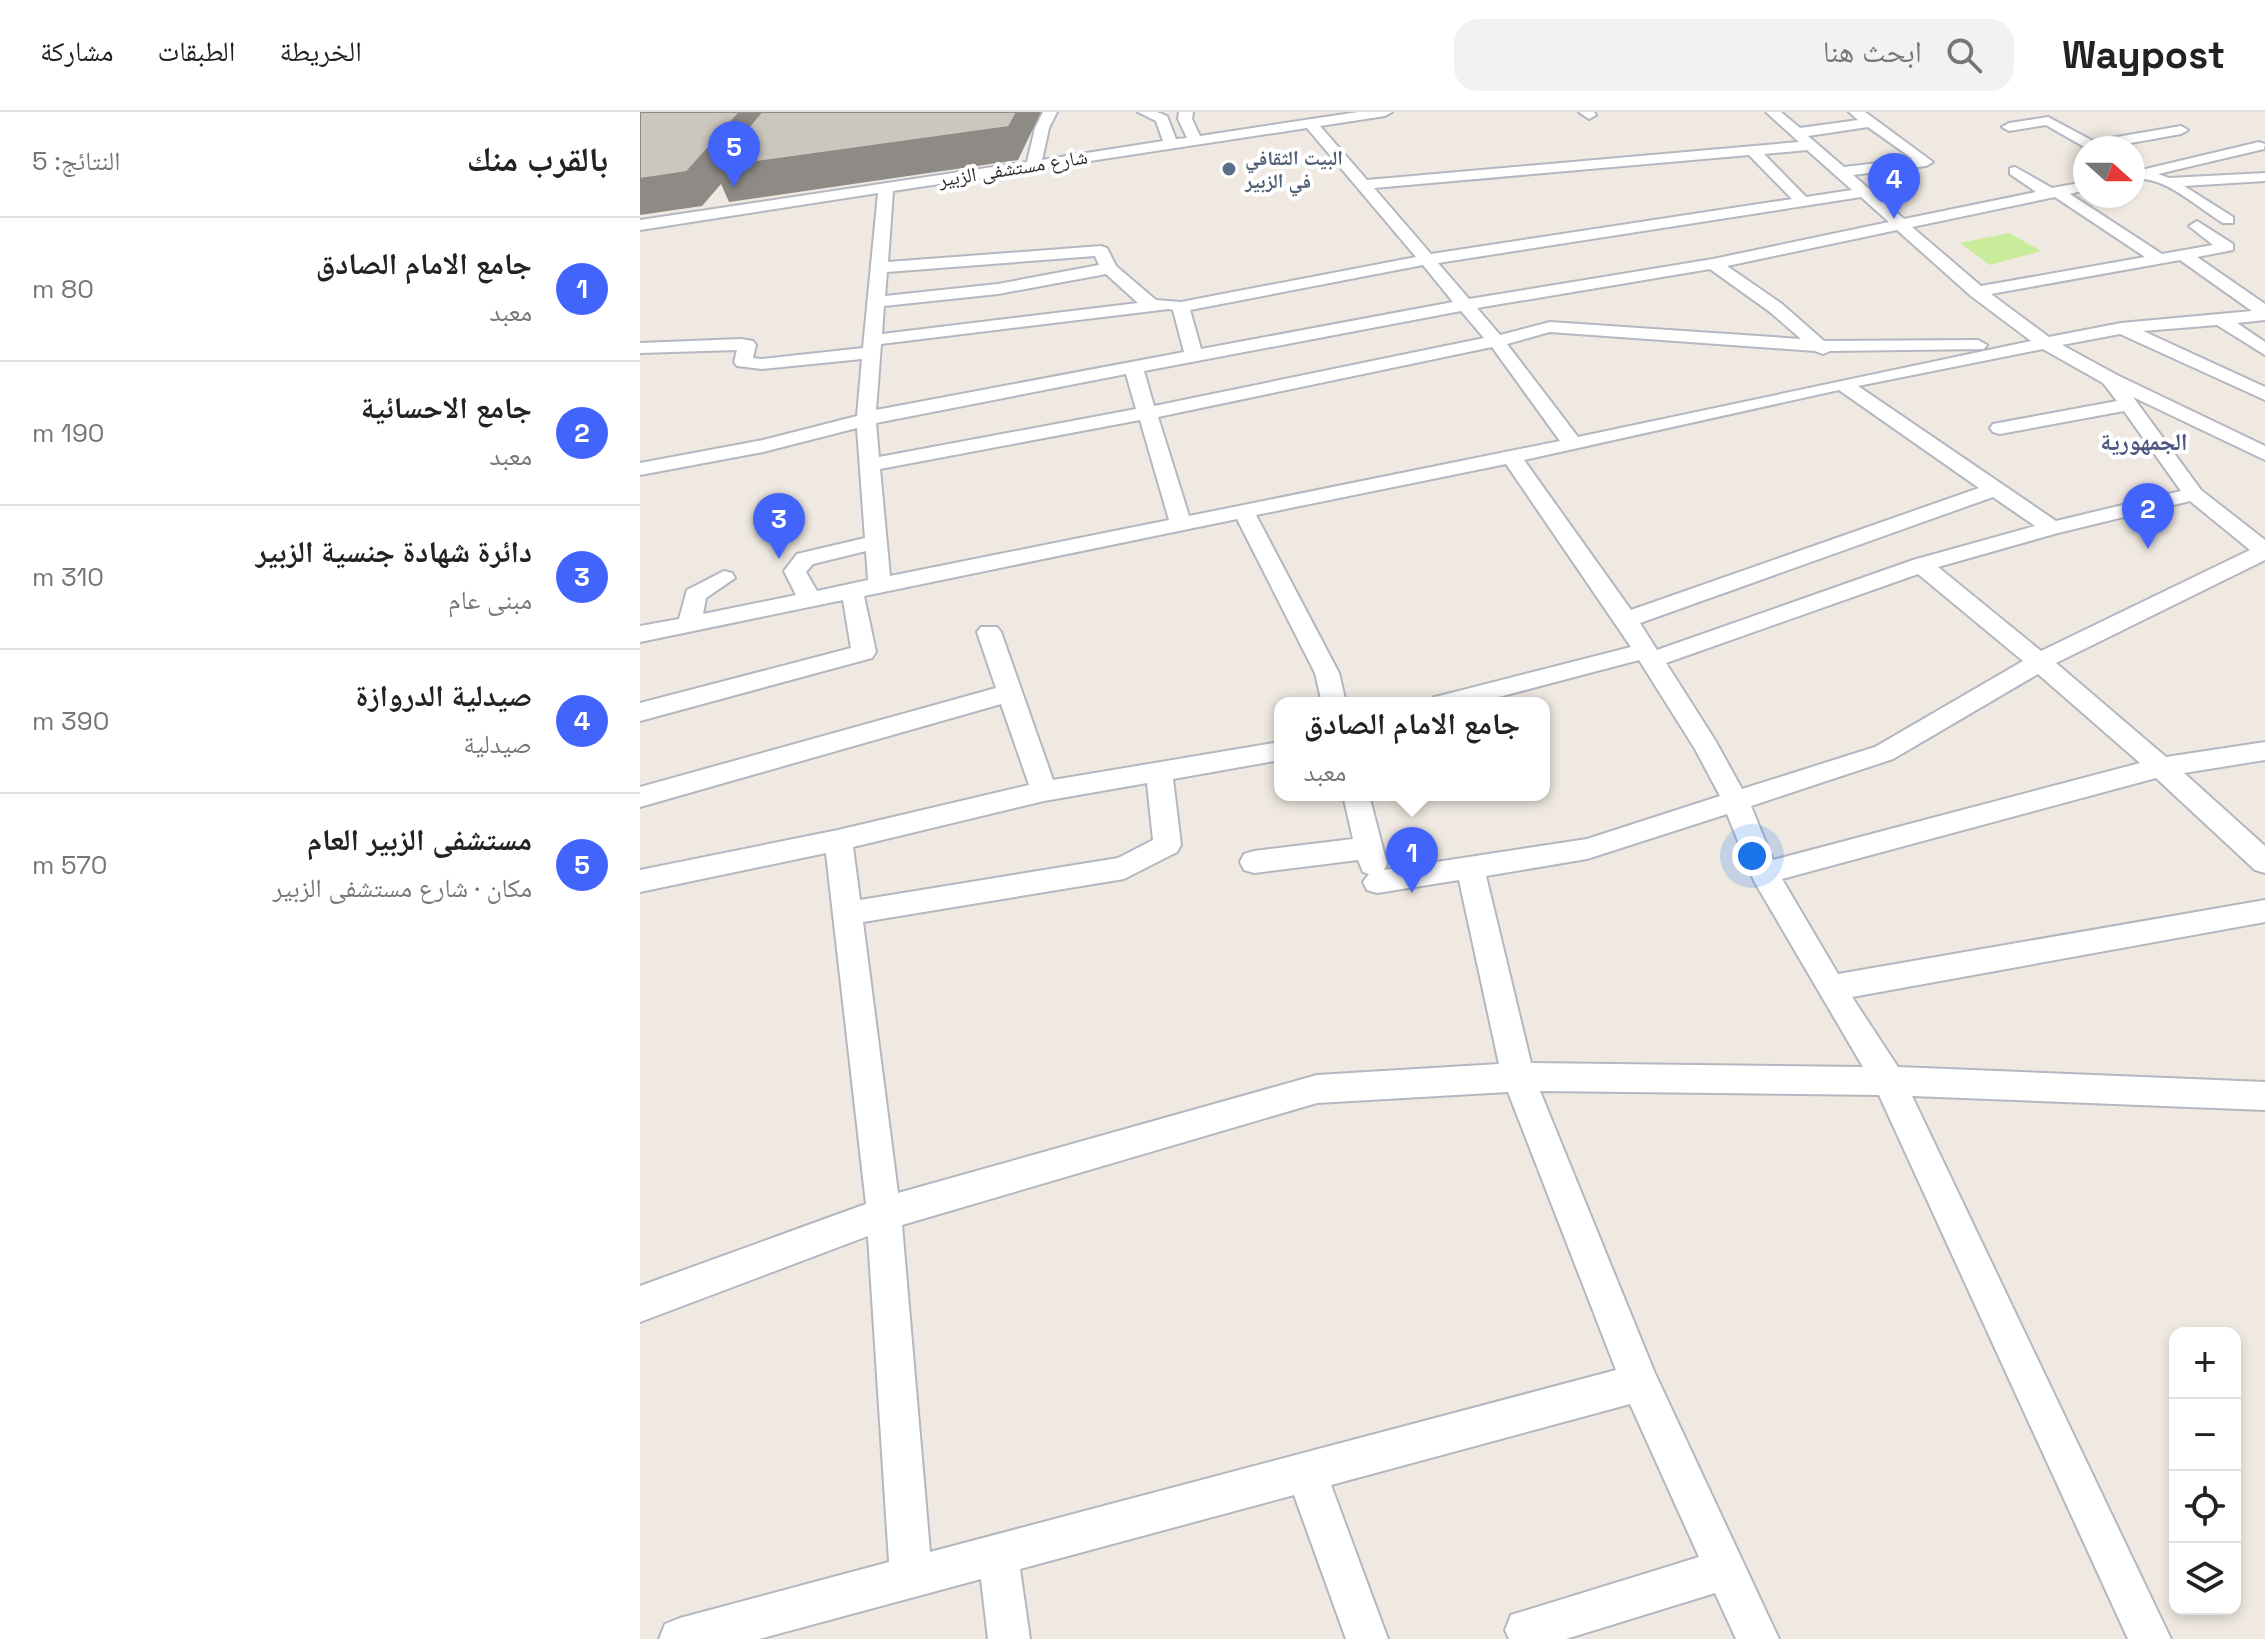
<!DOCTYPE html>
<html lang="ar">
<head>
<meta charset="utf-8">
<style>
	body { margin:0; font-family:"Space Grotesk","Noto Naskh Arabic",sans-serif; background:#f2f2f2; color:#222; direction:rtl }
	.controls { position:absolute; right:24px; bottom:24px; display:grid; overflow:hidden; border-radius:16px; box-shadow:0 4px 12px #0003 }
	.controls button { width:72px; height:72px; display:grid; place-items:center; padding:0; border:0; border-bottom:2px solid #e0e0e0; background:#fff; color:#222; font:40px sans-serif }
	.compass { position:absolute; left:1433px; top:24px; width:72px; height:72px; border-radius:50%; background:#fff; box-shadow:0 4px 12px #0003; rotate:111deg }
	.you { position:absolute; left:1112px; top:744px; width:28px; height:28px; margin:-20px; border:6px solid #fff; border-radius:50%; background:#1a73e8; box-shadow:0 0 0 12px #1a73e833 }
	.badge { display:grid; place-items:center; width:52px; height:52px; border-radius:50%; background:#4264fb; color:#fff; font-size:26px; font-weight:700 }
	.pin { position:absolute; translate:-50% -66px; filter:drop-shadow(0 2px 4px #0008) }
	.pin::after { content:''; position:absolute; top:42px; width:28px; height:24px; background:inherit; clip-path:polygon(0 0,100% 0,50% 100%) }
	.popup { position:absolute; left:634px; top:585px; width:276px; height:104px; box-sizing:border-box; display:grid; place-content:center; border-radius:16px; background:#fff; filter:drop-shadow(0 2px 6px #0005); font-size:26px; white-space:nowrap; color:#767676 }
	.popup b { font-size:30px; color:#222 }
	.popup::after { content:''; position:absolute; left:50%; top:100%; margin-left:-16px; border:16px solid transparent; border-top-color:#fff }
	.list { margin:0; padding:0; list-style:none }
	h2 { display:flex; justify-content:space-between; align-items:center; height:104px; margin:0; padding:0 32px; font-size:34px }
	h2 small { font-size:26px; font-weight:400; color:#767676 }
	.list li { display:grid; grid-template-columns:52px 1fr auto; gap:24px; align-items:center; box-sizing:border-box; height:144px; padding:0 32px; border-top:2px solid #e0e0e0 }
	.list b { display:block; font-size:30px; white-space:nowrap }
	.list p { margin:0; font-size:26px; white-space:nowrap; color:#767676 }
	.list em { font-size:26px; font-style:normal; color:#767676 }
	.icon { flex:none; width:44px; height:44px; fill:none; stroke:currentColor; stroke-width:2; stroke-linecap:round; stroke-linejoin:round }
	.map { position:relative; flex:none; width:1625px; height:1527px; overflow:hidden; direction:ltr }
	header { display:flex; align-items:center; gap:48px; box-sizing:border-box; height:112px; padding:0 40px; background:#fff; border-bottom:2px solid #e0e0e0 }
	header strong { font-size:38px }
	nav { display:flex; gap:44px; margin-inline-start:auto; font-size:28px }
	.search { width:560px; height:72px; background:#f2f2f2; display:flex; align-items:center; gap:20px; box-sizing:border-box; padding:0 28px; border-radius:24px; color:#767676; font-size:30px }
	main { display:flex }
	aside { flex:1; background:#fff }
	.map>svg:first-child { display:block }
	.pitch { fill:#c9ec9a }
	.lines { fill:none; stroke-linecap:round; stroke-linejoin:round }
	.minor-casing { stroke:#b4b7c1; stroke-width:4 }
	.minor { fill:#fff; fill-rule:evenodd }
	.shaded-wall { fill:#8e8b86 }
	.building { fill:#cbc7bf; stroke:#8e8b86; stroke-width:2 }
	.service-dot { fill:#5c6f8a; stroke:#fff; stroke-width:3 }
	.labels { text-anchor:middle; stroke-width:8; stroke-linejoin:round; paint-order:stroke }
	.far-service-label { font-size:20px; font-weight:bold; fill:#4e5e75; stroke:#fff; text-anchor:start }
	.far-street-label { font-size:20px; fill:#2e2e2e; stroke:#fff }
	.far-quarter-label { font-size:24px; font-weight:bold; fill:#4d5680; stroke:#fff }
</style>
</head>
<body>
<header>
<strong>Waypost</strong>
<div class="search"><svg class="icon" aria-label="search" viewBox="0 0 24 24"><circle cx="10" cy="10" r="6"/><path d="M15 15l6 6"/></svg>ابحث هنا</div>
<nav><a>الخريطة</a><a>الطبقات</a><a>مشاركة</a></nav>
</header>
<main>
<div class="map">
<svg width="1625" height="1527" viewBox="0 0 1625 1527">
	<rect width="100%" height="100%" fill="#efe9e1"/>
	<!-- pitch -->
	<polygon class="pitch" points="1369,121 1401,139 1350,153 1320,131"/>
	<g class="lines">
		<defs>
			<g id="minor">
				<path d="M403,0h14l-8,16 -7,32 121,-19 -7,-20 -18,-9h19l10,4 9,23 11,-1 -9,-19 1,-7h14l-1,7 8,17 158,-24h34l-7,4 -65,10 47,54 432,-38 -33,-30h15l19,16 58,-8 -9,-8h16l68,50 -7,4 -73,9 51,44 132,-27 -26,-18v-6l5,-1 37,21 33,-6v8l-15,4 92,60 51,-9 -24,-19 8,-5 36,23v6l-36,7 68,47v16l-28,3 28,19v13l-48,-30 -74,6 122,56v13l-145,-66 -58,11 55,30 148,71v14l-132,-63 68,93 64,50v20l-209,103 110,94 99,-15v18l-81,13 81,73v27l-10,-3 -99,-92 -374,101 56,95 427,-74v22l-413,75 46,70 367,15v28l-353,-14 259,543h-43l-249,-544 -339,-4 114,280 125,268h-43l-21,-46 -149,46h-57l-4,-9 6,-15 188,-58 -69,-153 -299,81 57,154h-42l-52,-144 -274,74 10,70h-42l-7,-60 -222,60h-100l6,-15 15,-6 209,-56 -21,-326 -228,86v-36l226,-82 -40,-351 -186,39v-22l198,-40 191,-45 -28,-81 -361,103v-20l356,-99 -19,-56 4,-5h16l4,5 52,148 227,-38v18l-107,19 8,66 -4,7 -53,27 -261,43 35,271 419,-118 182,-11 -40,-184 -82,13 -10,-3 -4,-8 6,-8 -6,-2 -5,-12 -104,13 -10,-3 -4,-8 4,-8 10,-3 99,-12 -10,-44h26l18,69 -3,6 203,-31 133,-43 -25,-47 -56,-89 -163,43h-45l3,-6 9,-2 188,-48 -125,-183 -250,51 83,158 7,30h-24l-7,-30 -78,-154 -373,77 12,56 -4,6 -232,63v-18l211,-55 -8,-48 -203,42v-16l39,-7 8,-29 37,-19 8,2 3,5 -29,20 -3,16 93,-19 -12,-24 13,-17 68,-16 -8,-110 -94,24 -123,23v-12l123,-23 94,-24 5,-57 -100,10 -25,-3 -3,-4 3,-12 -97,3v-10l101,-4 12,2 3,4 -3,13 9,1 101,-11 15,-155 -238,37v-10l387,-58 8,-34zM1228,15l45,32 -69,8 -36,-31zM667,16l109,129 -235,45 -25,-2 -40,-34 -9,-18 -6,-2 -213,16 5,-71zM1167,38l45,40 -46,7 -42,-43zM1109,43l43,44 -361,55 -57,-66zM1221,85l28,25 -176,37 -244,40 -31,-36zM1415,85l90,60 -164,29 -69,-59zM1257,118l74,66 60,45 -453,96 -71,-93 43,-12 265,19 8,3 7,-3 154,-2 3,-4 -9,-5 -154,1 -42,-37 -55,-38zM455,144l4,9 -101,19 -113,12 2,-24zM1540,148l72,51 -131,12 -72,14 -58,-43zM783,153l30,37 -252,47 -11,-39zM1070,157l60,43 31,27 -251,-17 -50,13 -23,-27zM466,162l32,29 -256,31 2,-28 114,-12zM529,197l4,1 11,42 -308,58 5,-66zM821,199l23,27 -330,68 -10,-35zM852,235l68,94 -371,75 -31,-99zM1403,237l60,34 14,18 -124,23 -3,4 3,4 7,2 124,-23 57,80 -125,30 -198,-135zM486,262l10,35 -257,48 -3,-34zM1199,278l140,98 -348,122 -107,-150zM500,308l29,100 -279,56 -10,-107zM1353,385l42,29 -122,34 -256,90 -17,-27zM1550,389l60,49 -209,101 -103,-84 120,-34zM226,439l2,29 -51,11 -11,-19 7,-8zM1278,462l105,87 -148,86 -133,42 -27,-49 -49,-77zM1398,562l102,89 -367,97 -22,-54 142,-47zM507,671l6,57 -35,18 -258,42 -7,-53 191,-46zM1087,702l27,67 109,186 -332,-4 -45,-187 101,-17zM868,980l108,278 -686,182 -28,-327 415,-122z"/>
				<polygon points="939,0 954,0 956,3 949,7"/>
				<polygon points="1408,5 1453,29 1541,14 1548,18 1541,22 1463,36 1446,36 1406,13 1369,19 1362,15 1369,11"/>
				<path d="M1619,30l6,2 -1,5 -106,25 11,4 96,-5v8l-81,5 49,31v6h-10c-24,-14 -61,-50 -90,-43v-8z"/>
			</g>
		</defs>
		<!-- minor casing -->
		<use href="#minor" class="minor-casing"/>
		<!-- minor -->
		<use href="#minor" class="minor"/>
	</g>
	<!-- shaded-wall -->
	<polygon class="shaded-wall" points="100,0 401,0 378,48 89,90 81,72 62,94 0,103 0,67"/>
	<!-- building -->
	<g class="building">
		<polygon points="0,0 100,0 47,60 0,67"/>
		<polygon points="121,0 377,0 369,15 74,56"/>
	</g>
	<!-- markers -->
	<circle class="service-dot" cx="589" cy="57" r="8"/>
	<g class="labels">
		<!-- far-service labels -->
		<g class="far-service-label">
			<text x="605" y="53">البيت الثقافي<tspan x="605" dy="23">في الزبير</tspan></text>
		</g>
		<!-- far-street labels -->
		<g class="far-street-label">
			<text transform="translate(373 56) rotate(-9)" y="7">شارع مستشفى الزبير</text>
		</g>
		<!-- far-quarter labels -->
		<g class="far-quarter-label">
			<text x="1504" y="338">الجمهورية</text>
		</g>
	</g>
</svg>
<div class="controls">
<button>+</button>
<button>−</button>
<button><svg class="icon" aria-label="locate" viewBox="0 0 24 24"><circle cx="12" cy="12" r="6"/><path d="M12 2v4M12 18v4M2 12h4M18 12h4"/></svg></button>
<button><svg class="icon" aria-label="layers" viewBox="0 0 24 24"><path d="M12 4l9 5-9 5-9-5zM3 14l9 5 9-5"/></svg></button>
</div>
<svg class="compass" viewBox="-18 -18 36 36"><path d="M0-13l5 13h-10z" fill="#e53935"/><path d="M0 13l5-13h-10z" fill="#767676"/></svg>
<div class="you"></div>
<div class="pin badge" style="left:772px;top:781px">1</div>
<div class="popup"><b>جامع الامام الصادق</b>معبد</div>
<div class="pin badge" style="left:1508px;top:437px">2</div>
<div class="pin badge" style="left:139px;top:447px">3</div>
<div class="pin badge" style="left:1254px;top:107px">4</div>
<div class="pin badge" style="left:94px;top:75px">5</div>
</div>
<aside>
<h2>بالقرب منك<small>النتائج: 5</small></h2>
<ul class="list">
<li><span class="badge">1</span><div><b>جامع الامام الصادق</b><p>معبد</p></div><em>80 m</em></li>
<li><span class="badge">2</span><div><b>جامع الاحسائية</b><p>معبد</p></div><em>190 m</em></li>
<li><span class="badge">3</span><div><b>دائرة شهادة جنسية الزبير</b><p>مبنى عام</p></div><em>310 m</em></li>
<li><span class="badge">4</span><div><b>صيدلية الدروازة</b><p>صيدلية</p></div><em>390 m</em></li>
<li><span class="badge">5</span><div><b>مستشفى الزبير العام</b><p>مكان · شارع مستشفى الزبير</p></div><em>570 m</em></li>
</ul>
</aside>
</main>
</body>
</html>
